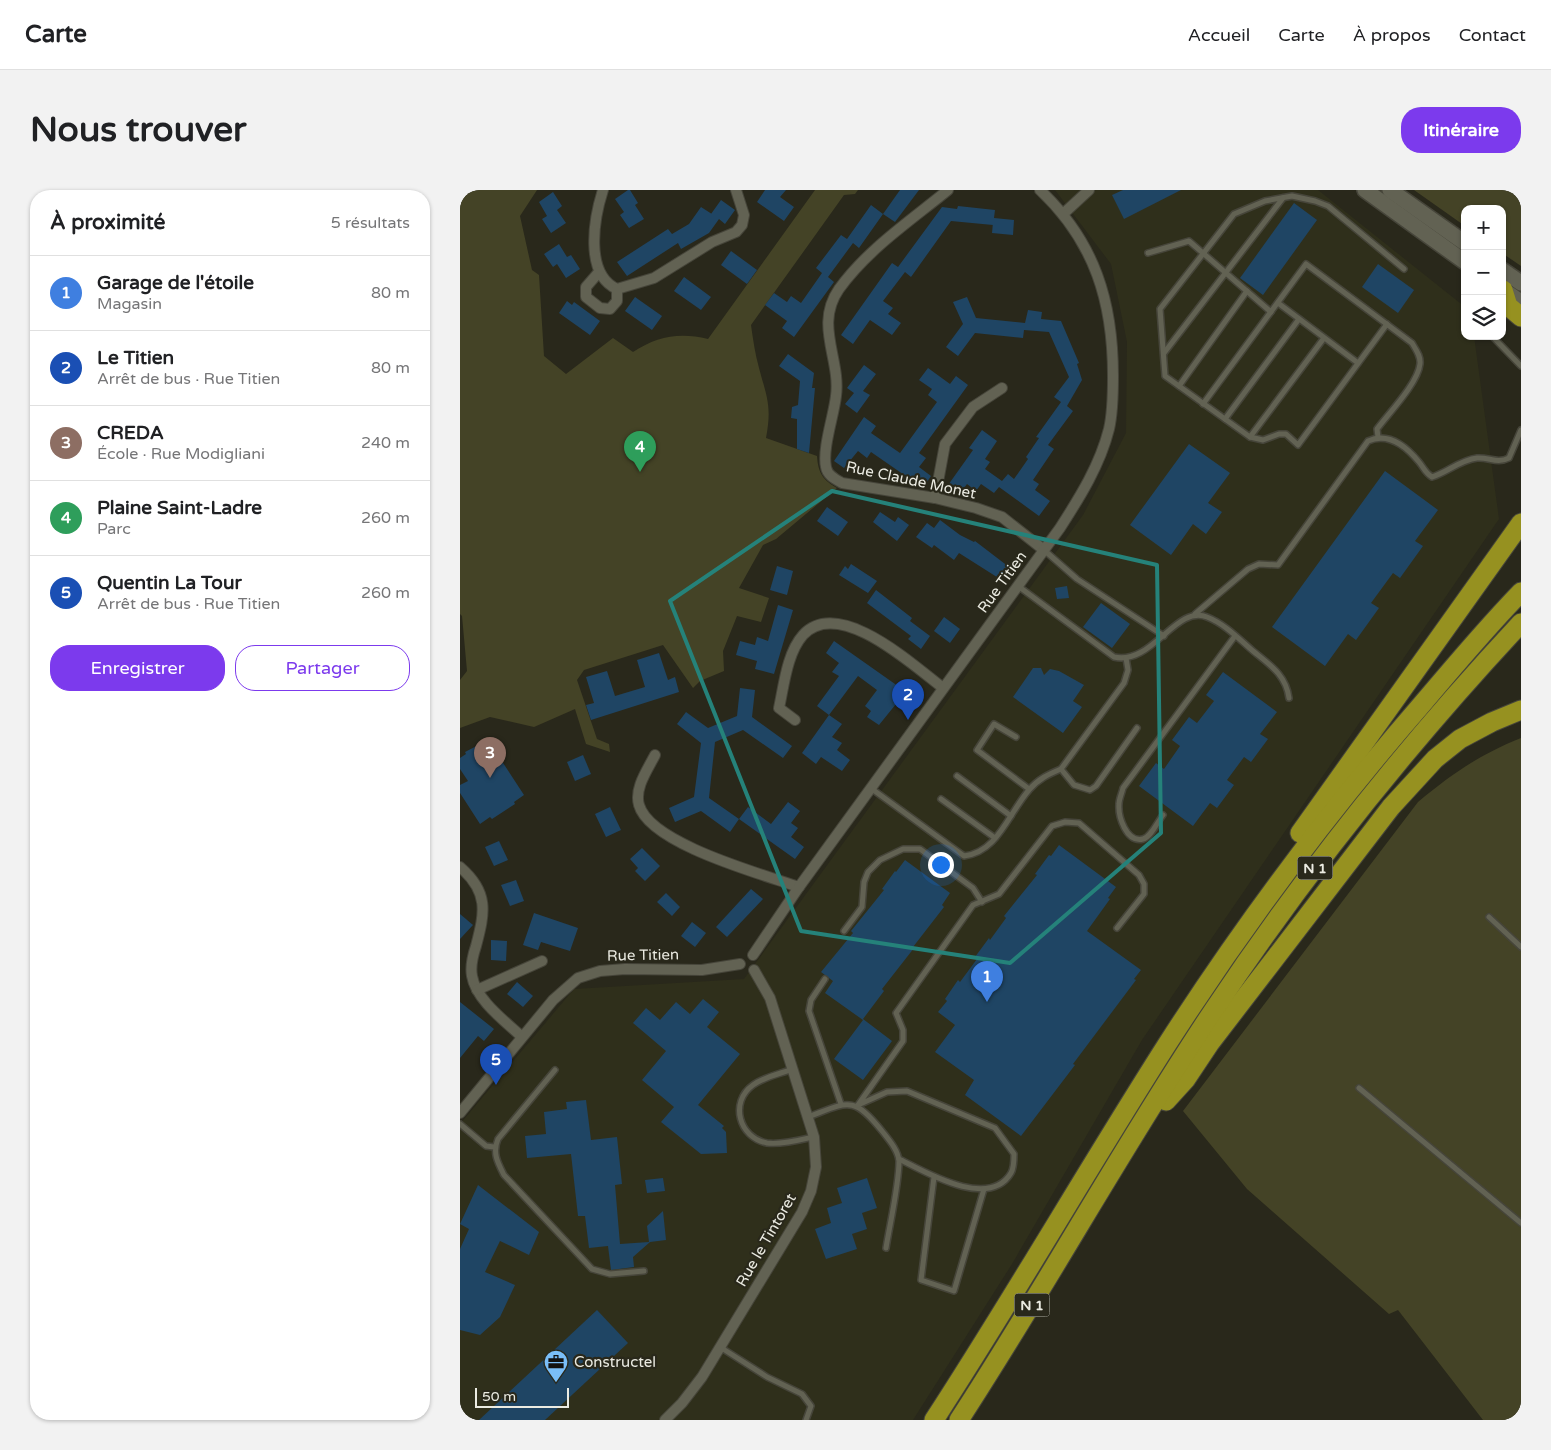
<!DOCTYPE html>
<html lang="fr">
<head>
<meta charset="utf-8">
<style>
	body { margin:0; font-family:"Varela Round",sans-serif; background:#f2f2f2; color:#202124 }
	.controls { position:absolute; right:15px; top:15px; display:grid; overflow:hidden; border-radius:10px; box-shadow:0 1px 4px #0004 }
	.controls button { width:45px; height:45px; display:grid; place-items:center; padding:0; border:0; border-bottom:1px solid #e0e0e0; background:#fff; color:#202124; font:25px sans-serif }
	.scale { position:absolute; left:15px; bottom:12px; width:94px; box-sizing:border-box; padding-left:5px; border:2px solid #ebebe2; border-top:0; font-size:14px; line-height:18px; white-space:nowrap; color:#ebebe2; -webkit-text-stroke:4px #29281b; paint-order:stroke }
	.you { position:absolute; left:480px; top:674px; width:18px; height:18px; margin:-12px; border:4px solid #fff; border-radius:50%; background:#1a73e8; box-shadow:0 0 0 8px #1a73e833 }
	.badge { display:grid; place-items:center; width:32px; height:32px; border-radius:50%; background:#7c3aed; color:#fff; font-size:16px; font-weight:700 }
	.pin { position:absolute; translate:-50% -41px; filter:drop-shadow(0 1px 2px #0008) }
	.pin::after { content:''; position:absolute; top:26px; width:18px; height:15px; background:inherit; clip-path:polygon(0 0,100% 0,50% 100%) }
	.list { margin:0; padding:0; list-style:none }
	h2 { display:flex; justify-content:space-between; align-items:center; height:65px; margin:0; padding:0 20px; font-size:21px }
	h2 small { font-size:16px; font-weight:400; color:#757577 }
	.list li { display:grid; grid-template-columns:32px 1fr auto; gap:15px; align-items:center; box-sizing:border-box; height:75px; padding:0 20px; border-top:1px solid #e0e0e0 }
	.list b { display:block; font-size:19px; white-space:nowrap }
	.list p { margin:0; font-size:16px; white-space:nowrap; color:#757577 }
	.list em { font-size:16px; font-style:normal; color:#757577 }
	.actions { display:flex; gap:10px; padding:15px 20px }
	.actions a { flex:1; padding:11px 0; border:1px solid #7c3aed; border-radius:20px; text-align:center; font-size:18px; color:#7c3aed }
	.actions .main { background:#7c3aed; color:#fff }
	.icon { flex:none; width:28px; height:28px; fill:none; stroke:currentColor; stroke-width:2; stroke-linecap:round; stroke-linejoin:round }
	.map { position:relative; flex:none; width:1061px; height:1230px; overflow:hidden; border-radius:20px }
	header { display:flex; align-items:center; gap:30px; box-sizing:border-box; height:70px; padding:0 25px; background:#fff; border-bottom:1px solid #e0e0e0 }
	header strong { font-size:24px }
	nav { display:flex; gap:28px; margin-inline-start:auto; font-size:18px }
	.intro { display:flex; align-items:center; justify-content:space-between; box-sizing:border-box; height:120px; padding:0 30px }
	h1 { margin:0; font-size:35px }
	.button { padding:12px 22px; border-radius:20px; background:#7c3aed; color:#fff; font-size:18px; font-weight:700 }
	main { display:flex; gap:30px; padding:0 30px }
	aside { flex:1; background:#fff; border-radius:20px; box-shadow:0 1px 4px #0004 }
	.map>svg:first-child { display:block }
	.built { fill:#2f2f1b }
	.green { fill:#444326 }
	.building { fill:#1f4564 }
	.lines { fill:none; stroke-linecap:round; stroke-linejoin:round }
	.lane-casing { stroke:#46453a; stroke-width:8 }
	.street-casing { stroke:#46453a; stroke-width:12 }
	.secondary-casing { stroke:#46453a; stroke-width:18 }
	.highway-casing { stroke:#46453a; stroke-width:21 }
	.lane { stroke:#626253; stroke-width:5 }
	.street { stroke:#626253; stroke-width:10 }
	.secondary { stroke:#626253; stroke-width:15 }
	.highway { stroke:#969120; stroke-width:19 }
	.marked { fill:none; stroke:#25827a; stroke-width:4; stroke-linejoin:round }
	.labels { text-anchor:middle; stroke-width:4.5; stroke-linejoin:round; paint-order:stroke }
	.shield { fill:#29281b; stroke:#b1b0a6; stroke-width:1 }
	.shield-label { font-size:14px; font-weight:bold; fill:#ebebe2 }
	.street-label { font-size:15px; fill:#ebebe2; stroke:#29281b }
	.poi-label { font-size:15px; fill:#ebebe2; stroke:#29281b; text-anchor:start }
</style>
</head>
<body>
<header>
<strong>Carte</strong>
<nav><a>Accueil</a><a>Carte</a><a>À propos</a><a>Contact</a></nav>
</header>
<div class="intro"><h1>Nous trouver</h1><a class="button">Itinéraire</a></div>
<main>
<aside>
<h2>À proximité<small>5 résultats</small></h2>
<ul class="list">
<li><span class="badge" style="background:#3f7fe0">1</span><div><b>Garage de l'étoile</b><p>Magasin</p></div><em>80 m</em></li>
<li><span class="badge" style="background:#1a4fb4">2</span><div><b>Le Titien</b><p>Arrêt de bus · Rue Titien</p></div><em>80 m</em></li>
<li><span class="badge" style="background:#8d6e63">3</span><div><b>CREDA</b><p>École · Rue Modigliani</p></div><em>240 m</em></li>
<li><span class="badge" style="background:#2e9e5b">4</span><div><b>Plaine Saint-Ladre</b><p>Parc</p></div><em>260 m</em></li>
<li><span class="badge" style="background:#1a4fb4">5</span><div><b>Quentin La Tour</b><p>Arrêt de bus · Rue Titien</p></div><em>260 m</em></li>
</ul>
<div class="actions"><a class="main">Enregistrer</a><a>Partager</a></div>
</aside>
<div class="map">
<svg width="1061" height="1230" viewBox="0 0 1061 1230">
	<rect width="100%" height="100%" fill="#29281b"/>
	<!-- built -->
	<polygon class="built" points="595,0 858,0 1005,117 1005,146 1014,146 1039,329 682,850 552,1074 453,1230 0,1230 0,934 114,799 284,789 623,325 666,243 667,152 651,74"/>
	<!-- green -->
	<g class="green">
		<path d="M0,0h77l-17,26 12,54 7,5 5,81 22,18 47,-36 20,14c24,-16 47,-20 75,-13l107,-149h43l-3,4 -11,1 -93,130c2,14 4,29 8,43 8,30 13,38 7,70l51,18c1,17 6,24 20,32l-61,51 -13,6 -24,43 30,10 -8,24 -24,-6 -14,35 1,20 -24,10 -7,7 -30,-43 -79,25 -7,10 20,59 12,5 1,8 -24,-8 -11,-35 -41,18 -44,-10 -30,11v-48l7,-9 -5,-55 -2,-2z"/>
		<polygon points="954,0 1061,0 1061,76 1042,63 1042,19 1005,19 1005,36"/>
		<path d="M1061,548v682h-38l-85,-110 -9,4 -142,-125 -64,-78 235,-309c35,-29 61,-47 103,-64z"/>
	</g>
	<!-- building -->
	<g class="building">
		<polygon points="168,0 170,0 178,13 175,15 184,29 169,38 160,25 164,22 155,9"/>
		<polygon points="305,0 326,0 320,7 334,17 324,31 297,12"/>
		<polygon points="440,0 459,0 435,32 423,24"/>
		<polygon points="663,0 721,0 664,29 652,5"/>
		<polygon points="93,2 102,16 97,20 106,33 91,43 82,29 87,26 79,12"/>
		<polygon points="261,10 275,20 265,34 259,29 249,43 221,59 218,53 167,86 157,72 208,39 212,44 229,34 241,17 255,26 251,24"/>
		<polygon points="834,13 857,30 803,105 780,88"/>
		<polygon points="411,15 423,24 399,58 393,53 368,87 374,92 334,147 322,138 327,131 305,115 314,103 327,112 331,106 341,113 362,83 356,78 381,45 387,49"/>
		<polygon points="498,16 535,20 534,28 554,30 553,45 532,43 533,32 533,35 491,31 451,87 445,82 423,111 433,118 428,124 441,133 432,145 410,130 393,154 381,145 432,73 438,77 482,17 497,19"/>
		<polygon points="99,54 107,67 111,65 120,79 106,88 97,74 93,77 84,64"/>
		<polygon points="271,61 297,80 287,94 261,75"/>
		<polygon points="918,74 954,100 938,123 902,97"/>
		<polygon points="224,87 251,107 241,120 214,101"/>
		<polygon points="175,107 202,126 192,140 165,121"/>
		<polygon points="507,107 516,128 565,133 568,120 582,122 581,129 601,131 619,173 617,174 622,190 607,216 613,221 588,255 594,259 573,290 579,294 575,300 590,311 579,326 539,297 534,303 521,294 516,301 507,294 498,306 486,298 513,260 509,258 522,240 537,251 525,269 530,272 525,279 542,291 548,284 554,289 568,269 566,267 579,248 576,247 601,212 594,207 609,187 589,142 564,140 563,148 515,143 498,166 486,157 503,134 493,112"/>
		<polygon points="107,111 112,115 114,112 140,131 130,145 99,123"/>
		<polygon points="328,164 354,183 352,198 355,198 349,263 337,259 337,229 331,228 332,217 338,215 340,191 319,176"/>
		<polygon points="404,175 416,184 403,201 410,205 397,223 385,214 394,203 387,198"/>
		<polygon points="468,178 490,194 496,186 508,195 459,263 466,268 459,277 471,286 463,298 411,262 407,268 398,261 384,278 374,271 404,227 416,236 411,243 440,263 477,212 468,205 472,199 459,190"/>
		<polygon points="729,254 770,283 748,313 762,322 746,344 733,334 711,365 670,335"/>
		<polygon points="925,281 978,320 955,351 963,356 940,388 933,383 911,413 919,418 896,450 888,444 865,476 812,437"/>
		<polygon points="367,317 388,332 378,346 357,331"/>
		<polygon points="420,322 435,332 438,327 449,335 437,351 413,332"/>
		<polygon points="480,330 500,345 514,352 515,351 549,377 540,389 499,363 494,370 474,355 472,358 456,347 467,333 474,338"/>
		<polygon points="391,374 417,391 408,403 379,385 385,376 388,379"/>
		<polygon points="317,376 333,381 327,405 310,400"/>
		<polygon points="607,396 609,408 597,409 595,398"/>
		<polygon points="416,400 452,428 450,431 470,446 461,459 448,449 451,446 407,413"/>
		<polygon points="641,413 670,434 652,458 623,437"/>
		<polygon points="318,415 333,420 314,484 295,479 297,471 276,465 280,451 295,455 297,447 308,451"/>
		<polygon points="484,427 500,439 490,453 474,441"/>
		<polygon points="374,451 452,506 442,519 436,514 419,535 407,527 411,521 405,516 417,500 398,486 369,525 357,516 379,486 372,482 379,473 366,463"/>
		<polygon points="199,463 208,490 215,487 219,502 131,530 126,515 134,513 126,487 147,481 155,506 185,497 177,470"/>
		<polygon points="573,478 581,478 584,485 590,479 599,481 624,495 613,511 622,517 603,543 553,507"/>
		<polygon points="763,482 817,522 800,544 808,549 791,572 784,567 767,590 774,595 757,618 750,613 733,636 679,596 696,573 704,579 720,556 712,550 729,527 737,533 754,511 746,505"/>
		<polygon points="280,498 295,500 292,527 332,556 323,568 283,540 255,552 249,608 279,629 270,642 241,621 215,632 209,618 234,607 241,553 217,534 226,522 248,538 277,526"/>
		<polygon points="369,525 382,534 372,547 382,553 377,560 390,570 382,581 361,567 356,574 342,563"/>
		<polygon points="28,550 64,605 54,612 55,614 32,629 30,627 20,634 0,603 0,595 8,591 0,579 0,568 6,564 5,562"/>
		<polygon points="123,565 131,584 115,591 107,572"/>
		<polygon points="328,612 340,621 331,633 338,638 331,647 344,657 335,669 279,629 288,617 311,634"/>
		<polygon points="150,617 161,640 146,647 135,624"/>
		<polygon points="39,651 48,670 34,676 25,657"/>
		<polygon points="599,655 656,697 648,708 650,709 627,741 681,780 674,789 676,790 613,874 615,875 561,946 505,905 514,890 475,862 495,835 478,822 487,811 485,809 498,790 500,792 517,769 515,767 529,748 530,750 546,728 544,726 577,685 575,684 589,665 591,666"/>
		<polygon points="182,658 200,676 185,691 175,681 178,678 170,669"/>
		<polygon points="445,670 490,703 482,715 484,717 453,757 454,758 422,799 424,801 403,829 432,851 403,890 374,869 403,830 365,803 373,791 361,782 393,743 391,741 424,700 422,699 435,681 436,682"/>
		<polygon points="56,690 64,711 50,716 41,695"/>
		<polygon points="291,699 303,709 267,747 256,737"/>
		<polygon points="206,703 220,717 212,726 197,712"/>
		<polygon points="74,723 118,738 110,761 81,752 78,760 63,755"/>
		<polygon points="0,724 13,735 0,749"/>
		<polygon points="232,732 246,743 235,757 221,746"/>
		<polygon points="31,750 47,751 46,771 31,770"/>
		<polygon points="57,792 73,806 63,817 47,804"/>
		<polygon points="243,809 259,822 247,837 280,864 238,915 264,936 262,938 266,942 267,963 241,964 201,932 214,917 182,890 206,861 173,833 186,818 200,830 216,812 230,824"/>
		<polygon points="0,812 34,839 24,851 18,846 0,868"/>
		<polygon points="126,910 131,950 157,947 162,994 155,995 160,1054 189,1052 187,1036 203,1021 206,1050 190,1052 173,1067 174,1077 151,1080 148,1056 129,1058 125,1026 118,1026 111,964 67,968 65,946 86,944 84,922 107,919 106,912"/>
		<polygon points="203,988 205,1001 187,1003 185,990"/>
		<polygon points="407,988 417,1018 402,1023 407,1039 392,1044 397,1059 366,1069 355,1039 371,1033 367,1018 382,1013 377,998"/>
		<polygon points="18,995 79,1042 69,1065 40,1051 25,1082 55,1095 40,1127 20,1145 0,1140 0,1059 9,1039 0,1034"/>
		<polygon points="137,1120 168,1153 85,1230 19,1230"/>
	</g>
	<g class="lines">
		<defs>
			<g id="lane">
				<polyline points="688,63 729,51 811,122"/>
				<polyline points="818,113 898,173"/>
				<polyline points="927,134 838,255 826,244 819,244 803,250 790,247 705,186 700,119 774,24 805,11 832,6 855,11 868,16 944,79"/>
				<polyline points="1032,146 1061,176"/>
				<polyline points="704,163 823,8"/>
				<polyline points="719,196 787,101"/>
				<path d="M743,214l103,-140 106,79c4,7 9,13 8,21 -2,19 -31,49 -43,65l1,8"/>
				<polyline points="765,229 839,129"/>
				<polyline points="790,247 864,148"/>
				<polyline points="584,360 617,389 704,446"/>
				<path d="M558,396l96,71c38,9 62,-53 93,-40 18,7 32,22 46,34 17,14 33,24 36,47"/>
				<path d="M735,424l53,-45 11,-5 19,1 90,-124c20,-9 38,5 51,21 5,6 6,11 13,15 16,-5 28,-17 45,-19 12,-1 20,6 32,0l12,-28"/>
				<polyline points="556,547 534,534 517,560 569,599"/>
				<polyline points="601,579 614,595 630,600 636,596 677,538"/>
				<polyline points="497,586 551,626"/>
				<path d="M412,599l92,67c34,-4 44,-42 65,-66 9,-11 20,-16 32,-21l63,-86 4,-13 -2,-12"/>
				<polyline points="481,609 535,648"/>
				<path d="M703,625c-5,6 -12,22 -20,24 -17,4 -25,-23 -24,-35 0,-5 3,-11 4,-16l112,-152"/>
				<polyline points="1029,727 1061,757"/>
				<polyline points="384,741 402,717 404,692 408,682 420,670 443,659 460,659 513,698 522,712"/>
				<polyline points="365,789 351,810 349,821 381,914"/>
				<path d="M333,879c-14,5 -29,8 -40,16 -24,17 -14,53 14,58 14,2 33,-3 46,-6"/>
				<path d="M95,880l-57,69c-6,14 0,24 6,36l88,94 18,5 34,-3"/>
				<polyline points="899,898 1061,1033"/>
				<path d="M348,927c40,-15 45,-22 74,14 7,9 16,19 17,30 0,24 -9,62 -13,87"/>
				<polyline points="0,934 26,956 34,957"/>
				<path d="M439,969c26,13 90,51 112,14 3,-5 3,-13 3,-19l-19,-26 -88,-37 -20,1 -29,13 45,-64v-11l-7,-17 77,-108 26,-11 53,-68 13,-4 14,1 60,52 5,9v10l-27,34"/>
				<polyline points="474,987 461,1090 494,1101 524,999"/>
				<polyline points="260,1157 307,1187 342,1204 351,1216 346,1230"/>
			</g>
			<g id="street">
				<path d="M143,0c-9,28 -19,84 14,99l37,-11 58,-36 24,-10 6,-7 2,-10 -8,-25"/>
				<path d="M488,0c-38,31 -80,59 -109,99 -25,36 2,70 -3,107 -2,19 -14,53 -10,71 1,8 9,12 16,16l93,15 41,10 26,9 42,33"/>
				<polyline points="603,24 629,0"/>
				<polyline points="139,82 126,97 126,107 140,118 150,119 157,111 157,99"/>
				<polyline points="475,308 485,254 513,217 542,198"/>
				<path d="M335,530l-16,-12c5,-23 8,-55 24,-73 36,-39 111,31 140,53"/>
				<path d="M195,565c-7,14 -21,33 -16,50 11,39 123,69 160,82"/>
				<path d="M0,677c29,25 25,45 16,79 -3,9 -6,20 -4,30 4,24 33,45 50,61"/>
				<path d="M293,765l46,-68 261,-359c20,-31 40,-63 49,-99 4,-17 4,-36 4,-53 0,-74 -18,-134 -73,-186"/>
				<polyline points="17,800 82,771"/>
				<polyline points="0,923 93,810 118,788 140,781 165,779 242,780 280,774"/>
				<polyline points="205,1230 222,1213 242,1187 342,1022 351,1001 356,977 354,947 310,808 294,780"/>
			</g>
			<g id="secondary">
				<polyline points="905,0 1005,72"/>
				<polyline points="930,0 1005,53"/>
				<polyline points="1042,80 1061,93"/>
				<polyline points="1042,99 1061,112"/>
			</g>
			<g id="highway">
				<polyline points="1043,100 1048,116 1061,127"/>
				<polyline points="840,643 1061,333"/>
				<polyline points="706,911 726,889 750,853 931,617 975,569 1000,549 1032,532 1061,520"/>
				<path d="M474,1230c80,-123 153,-250 232,-374 77,-120 163,-235 257,-343 32,-38 64,-76 98,-111"/>
				<path d="M499,1230c88,-135 165,-276 254,-409 92,-138 195,-267 308,-388"/>
			</g>
		</defs>
		<!-- lane casing -->
		<use href="#lane" class="lane-casing"/>
		<!-- street casing -->
		<use href="#street" class="street-casing"/>
		<!-- secondary casing -->
		<use href="#secondary" class="secondary-casing"/>
		<!-- highway casing -->
		<use href="#highway" class="highway-casing"/>
		<!-- lane -->
		<use href="#lane" class="lane"/>
		<!-- street -->
		<use href="#street" class="street"/>
		<!-- secondary -->
		<use href="#secondary" class="secondary"/>
		<!-- highway -->
		<use href="#highway" class="highway"/>
	</g>
	<!-- marked area -->
	<path class="marked" d="M372,301l325,74 4,268 -151,130 -209,-32 -131,-330z"/>
	<!-- icons -->
	<defs>
		<symbol id="office-pin" viewBox="-11 -11 22 30"><path d="M0 17L-7.5 6A9.5 9.5 0 1 1 7.5 6Z" fill="#7abef8" stroke="#29281b"/><path d="M-6-3h4V-5.5h4V-3h4V5H-6ZM-1-4.5V-3h2v-1.5ZM-6 0V1H6V0Z" fill="#111"/></symbol>
	</defs>
	<g fill-rule="evenodd">
		<use href="#office-pin" x="82" y="1158" width="28" height="38"/>
	</g>
	<g class="labels">
		<!-- shield labels -->
		<g class="shield">
			<rect x="837.5" y="666.5" width="35" height="23" rx="4"/>
			<rect x="554.5" y="1103.5" width="35" height="23" rx="4"/>
		</g>
		<g class="shield-label">
			<text x="855" y="683">N 1</text>
			<text x="572" y="1120">N 1</text>
		</g>
		<!-- street labels -->
		<g class="street-label">
			<text transform="translate(451 290) rotate(12)" y="5">Rue Claude Monet</text>
			<text transform="translate(542 392) rotate(-54)" y="5">Rue Titien</text>
			<text transform="translate(183 765) rotate(-1)" y="5">Rue Titien</text>
			<text transform="translate(306 1050) rotate(-60)" y="5">Rue le Tintoret</text>
		</g>
		<!-- poi labels -->
		<g class="poi-label">
			<text x="114" y="1177">Constructel</text>
		</g>
	</g>
</svg>
<div class="controls">
<button>+</button>
<button>−</button>
<button><svg class="icon" aria-label="layers" viewBox="0 0 24 24"><path d="M12 4l9 5-9 5-9-5zM3 14l9 5 9-5"/></svg></button>
</div>
<div class="scale">50 m</div>
<div class="you"></div>
<div class="pin badge" style="left:527px;top:812px;background:#3f7fe0">1</div>
<div class="pin badge" style="left:448px;top:530px;background:#1a4fb4">2</div>
<div class="pin badge" style="left:30px;top:588px;background:#8d6e63">3</div>
<div class="pin badge" style="left:180px;top:282px;background:#2e9e5b">4</div>
<div class="pin badge" style="left:36px;top:895px;background:#1a4fb4">5</div>
</div>
</main>
</body>
</html>
